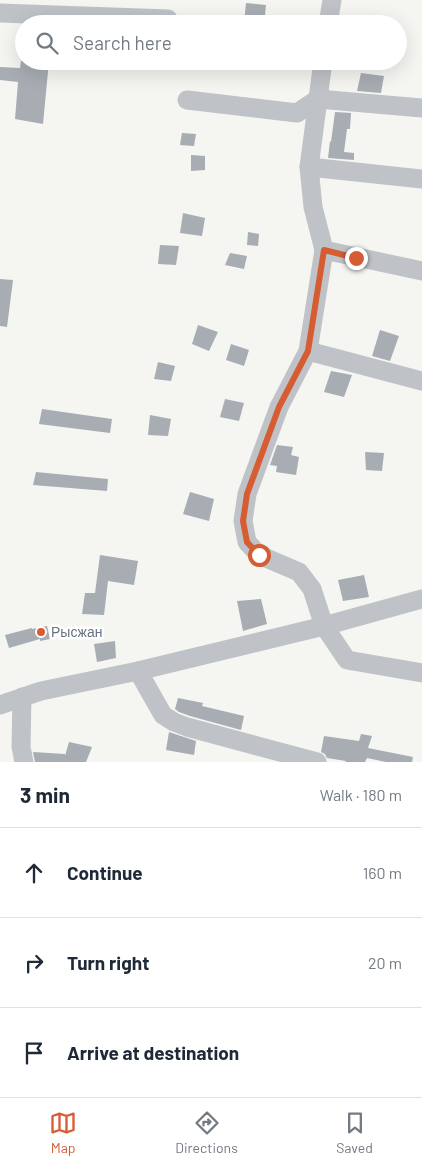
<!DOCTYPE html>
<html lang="en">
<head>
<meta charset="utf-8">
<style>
	body { margin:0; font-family:Barlow,sans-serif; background:#f2f2f3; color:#1f2937 }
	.stop { position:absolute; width:15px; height:15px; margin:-11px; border:4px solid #d55c33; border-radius:50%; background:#fff }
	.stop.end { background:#d55c33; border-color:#fff; box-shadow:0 1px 5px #0008 }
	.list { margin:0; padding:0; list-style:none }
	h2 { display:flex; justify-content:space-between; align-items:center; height:65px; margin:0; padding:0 20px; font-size:21px }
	h2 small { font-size:16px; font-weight:400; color:#747a83 }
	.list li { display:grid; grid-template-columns:32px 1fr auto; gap:15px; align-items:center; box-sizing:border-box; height:90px; padding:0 20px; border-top:1px solid #e0e1e3 }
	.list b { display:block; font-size:19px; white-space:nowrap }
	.list em { font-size:16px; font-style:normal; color:#747a83 }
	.icon { flex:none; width:28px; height:28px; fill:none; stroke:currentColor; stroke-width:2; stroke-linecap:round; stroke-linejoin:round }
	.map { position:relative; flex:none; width:422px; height:762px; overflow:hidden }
	.search { position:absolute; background:#fff; box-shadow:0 5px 20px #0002; left:15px; right:15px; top:15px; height:55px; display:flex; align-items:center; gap:12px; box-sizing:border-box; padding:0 18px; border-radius:28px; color:#747a83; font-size:19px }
	.sheet { height:335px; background:#fff }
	nav { display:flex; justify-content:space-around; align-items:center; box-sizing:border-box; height:70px; border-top:1px solid #e0e1e3; background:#fff; font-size:14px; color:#747a83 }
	nav a { display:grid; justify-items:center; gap:2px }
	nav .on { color:#d55c33 }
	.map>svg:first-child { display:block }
	.building { fill:#a7adb3 }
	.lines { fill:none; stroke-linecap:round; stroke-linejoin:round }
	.minor { stroke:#bfc2c6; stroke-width:19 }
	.route { stroke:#d55c33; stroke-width:6 }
	.poi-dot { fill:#d55c33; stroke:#fff; stroke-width:2 }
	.labels { text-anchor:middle; stroke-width:5; stroke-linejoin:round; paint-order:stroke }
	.poi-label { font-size:14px; fill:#677481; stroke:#fff; text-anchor:start }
</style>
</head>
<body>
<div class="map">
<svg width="422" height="762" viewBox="0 0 422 762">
	<rect width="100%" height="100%" fill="#f5f5f2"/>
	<!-- building -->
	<g class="building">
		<polygon points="246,3 266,5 264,24 244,24"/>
		<polygon points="21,61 49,61 43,124 15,119 18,82 0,80 0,67 20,68"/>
		<polygon points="361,73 384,76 381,93 357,91"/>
		<polygon points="335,112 351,113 350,129 347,129 344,152 354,153 354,160 328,158 330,141 331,142"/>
		<polygon points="182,133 196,134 194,146 180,145"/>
		<polygon points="191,155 205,156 205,170 191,171"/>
		<polygon points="183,213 205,218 202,236 180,233"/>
		<polygon points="248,232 259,234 258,246 247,245"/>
		<polygon points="160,245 179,246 176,265 158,264"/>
		<polygon points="230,253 247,256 244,269 225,265"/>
		<polygon points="0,279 13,280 7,327 0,326"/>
		<polygon points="198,325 218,332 209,351 192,344"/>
		<polygon points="380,330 399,336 390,361 372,356"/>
		<polygon points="231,344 249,350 244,366 226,360"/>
		<polygon points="158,362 175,366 171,381 154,379"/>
		<polygon points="331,371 352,375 344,397 324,392"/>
		<polygon points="225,399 244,403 239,421 220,417"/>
		<polygon points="42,409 112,419 110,433 39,424"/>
		<polygon points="150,415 171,419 168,436 148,435"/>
		<polygon points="277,445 293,447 291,455 299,457 296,475 276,472 277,466 270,465"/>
		<polygon points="365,452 384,453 382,471 366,470"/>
		<polygon points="36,472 108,479 107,491 33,485"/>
		<polygon points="190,492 214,499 209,521 183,514"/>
		<polygon points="100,555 138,561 134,585 108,581 104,615 82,614 85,593 95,593"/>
		<polygon points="364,575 369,597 343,601 338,580"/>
		<polygon points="261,599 267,624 243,631 237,601"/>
		<polygon points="47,626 50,639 40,641 40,639 9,648 5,635 32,628 32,629"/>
		<polygon points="115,641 116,658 97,662 94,644"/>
		<polygon points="178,698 203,703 202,706 244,716 241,730 190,716 179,712 175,709"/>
		<polygon points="169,732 196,741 194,755 166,750"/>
		<polygon points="361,734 372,736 368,748 413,757 412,762 386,762 367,758 365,762 345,762 346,761 327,758 325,754 321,752 324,736 359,741"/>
		<polygon points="69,742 92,747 86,762 35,762 33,752 65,754 65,756"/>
	</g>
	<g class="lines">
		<!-- minor -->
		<g class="minor">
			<polyline points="0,13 168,19"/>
			<polyline points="328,24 332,0"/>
			<polyline points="323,61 309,167 313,207 324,250 308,351 279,407 247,494 243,521 247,542 259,555 299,572 312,589 324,626 347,660 422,673"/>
			<polyline points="187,100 297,113 318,99 422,108"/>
			<polyline points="309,167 422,179"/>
			<polyline points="324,250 422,271"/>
			<polyline points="308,351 422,381"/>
			<polyline points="138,671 163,715 174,722 187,727 317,762"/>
			<polyline points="22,697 21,747 24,762"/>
			<polyline points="0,705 41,691 138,671 324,626 422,599"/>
		</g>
	</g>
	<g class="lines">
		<!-- route -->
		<polyline class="route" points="259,555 247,542 243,521 247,494 279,407 308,351 324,250 356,258"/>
	</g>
	<!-- markers -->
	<circle class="poi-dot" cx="41" cy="632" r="5"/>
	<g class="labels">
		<!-- poi labels -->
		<g class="poi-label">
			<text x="51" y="637">Рысжан</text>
		</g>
	</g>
</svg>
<div class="stop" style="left:259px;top:555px"></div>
<div class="stop end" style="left:356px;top:258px"></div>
<div class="search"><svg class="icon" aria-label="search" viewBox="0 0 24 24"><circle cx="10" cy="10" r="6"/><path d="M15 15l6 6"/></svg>Search here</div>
</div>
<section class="sheet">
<h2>3 min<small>Walk · 180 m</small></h2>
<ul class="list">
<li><svg class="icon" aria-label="ahead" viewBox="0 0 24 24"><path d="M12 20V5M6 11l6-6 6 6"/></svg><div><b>Continue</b></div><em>160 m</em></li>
<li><svg class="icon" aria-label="right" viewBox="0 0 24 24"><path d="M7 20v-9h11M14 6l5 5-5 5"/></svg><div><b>Turn right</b></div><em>20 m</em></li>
<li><svg class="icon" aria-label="arrive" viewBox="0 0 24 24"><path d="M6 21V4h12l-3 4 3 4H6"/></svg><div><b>Arrive at destination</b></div></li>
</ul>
</section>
<nav>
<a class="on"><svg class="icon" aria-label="map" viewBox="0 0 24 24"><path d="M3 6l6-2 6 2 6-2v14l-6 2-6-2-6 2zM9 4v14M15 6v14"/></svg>Map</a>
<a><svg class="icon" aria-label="directions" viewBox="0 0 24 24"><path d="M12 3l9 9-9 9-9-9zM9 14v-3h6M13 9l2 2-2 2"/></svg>Directions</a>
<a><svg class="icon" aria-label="saved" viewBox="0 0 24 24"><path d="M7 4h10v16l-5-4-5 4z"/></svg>Saved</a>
</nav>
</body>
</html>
